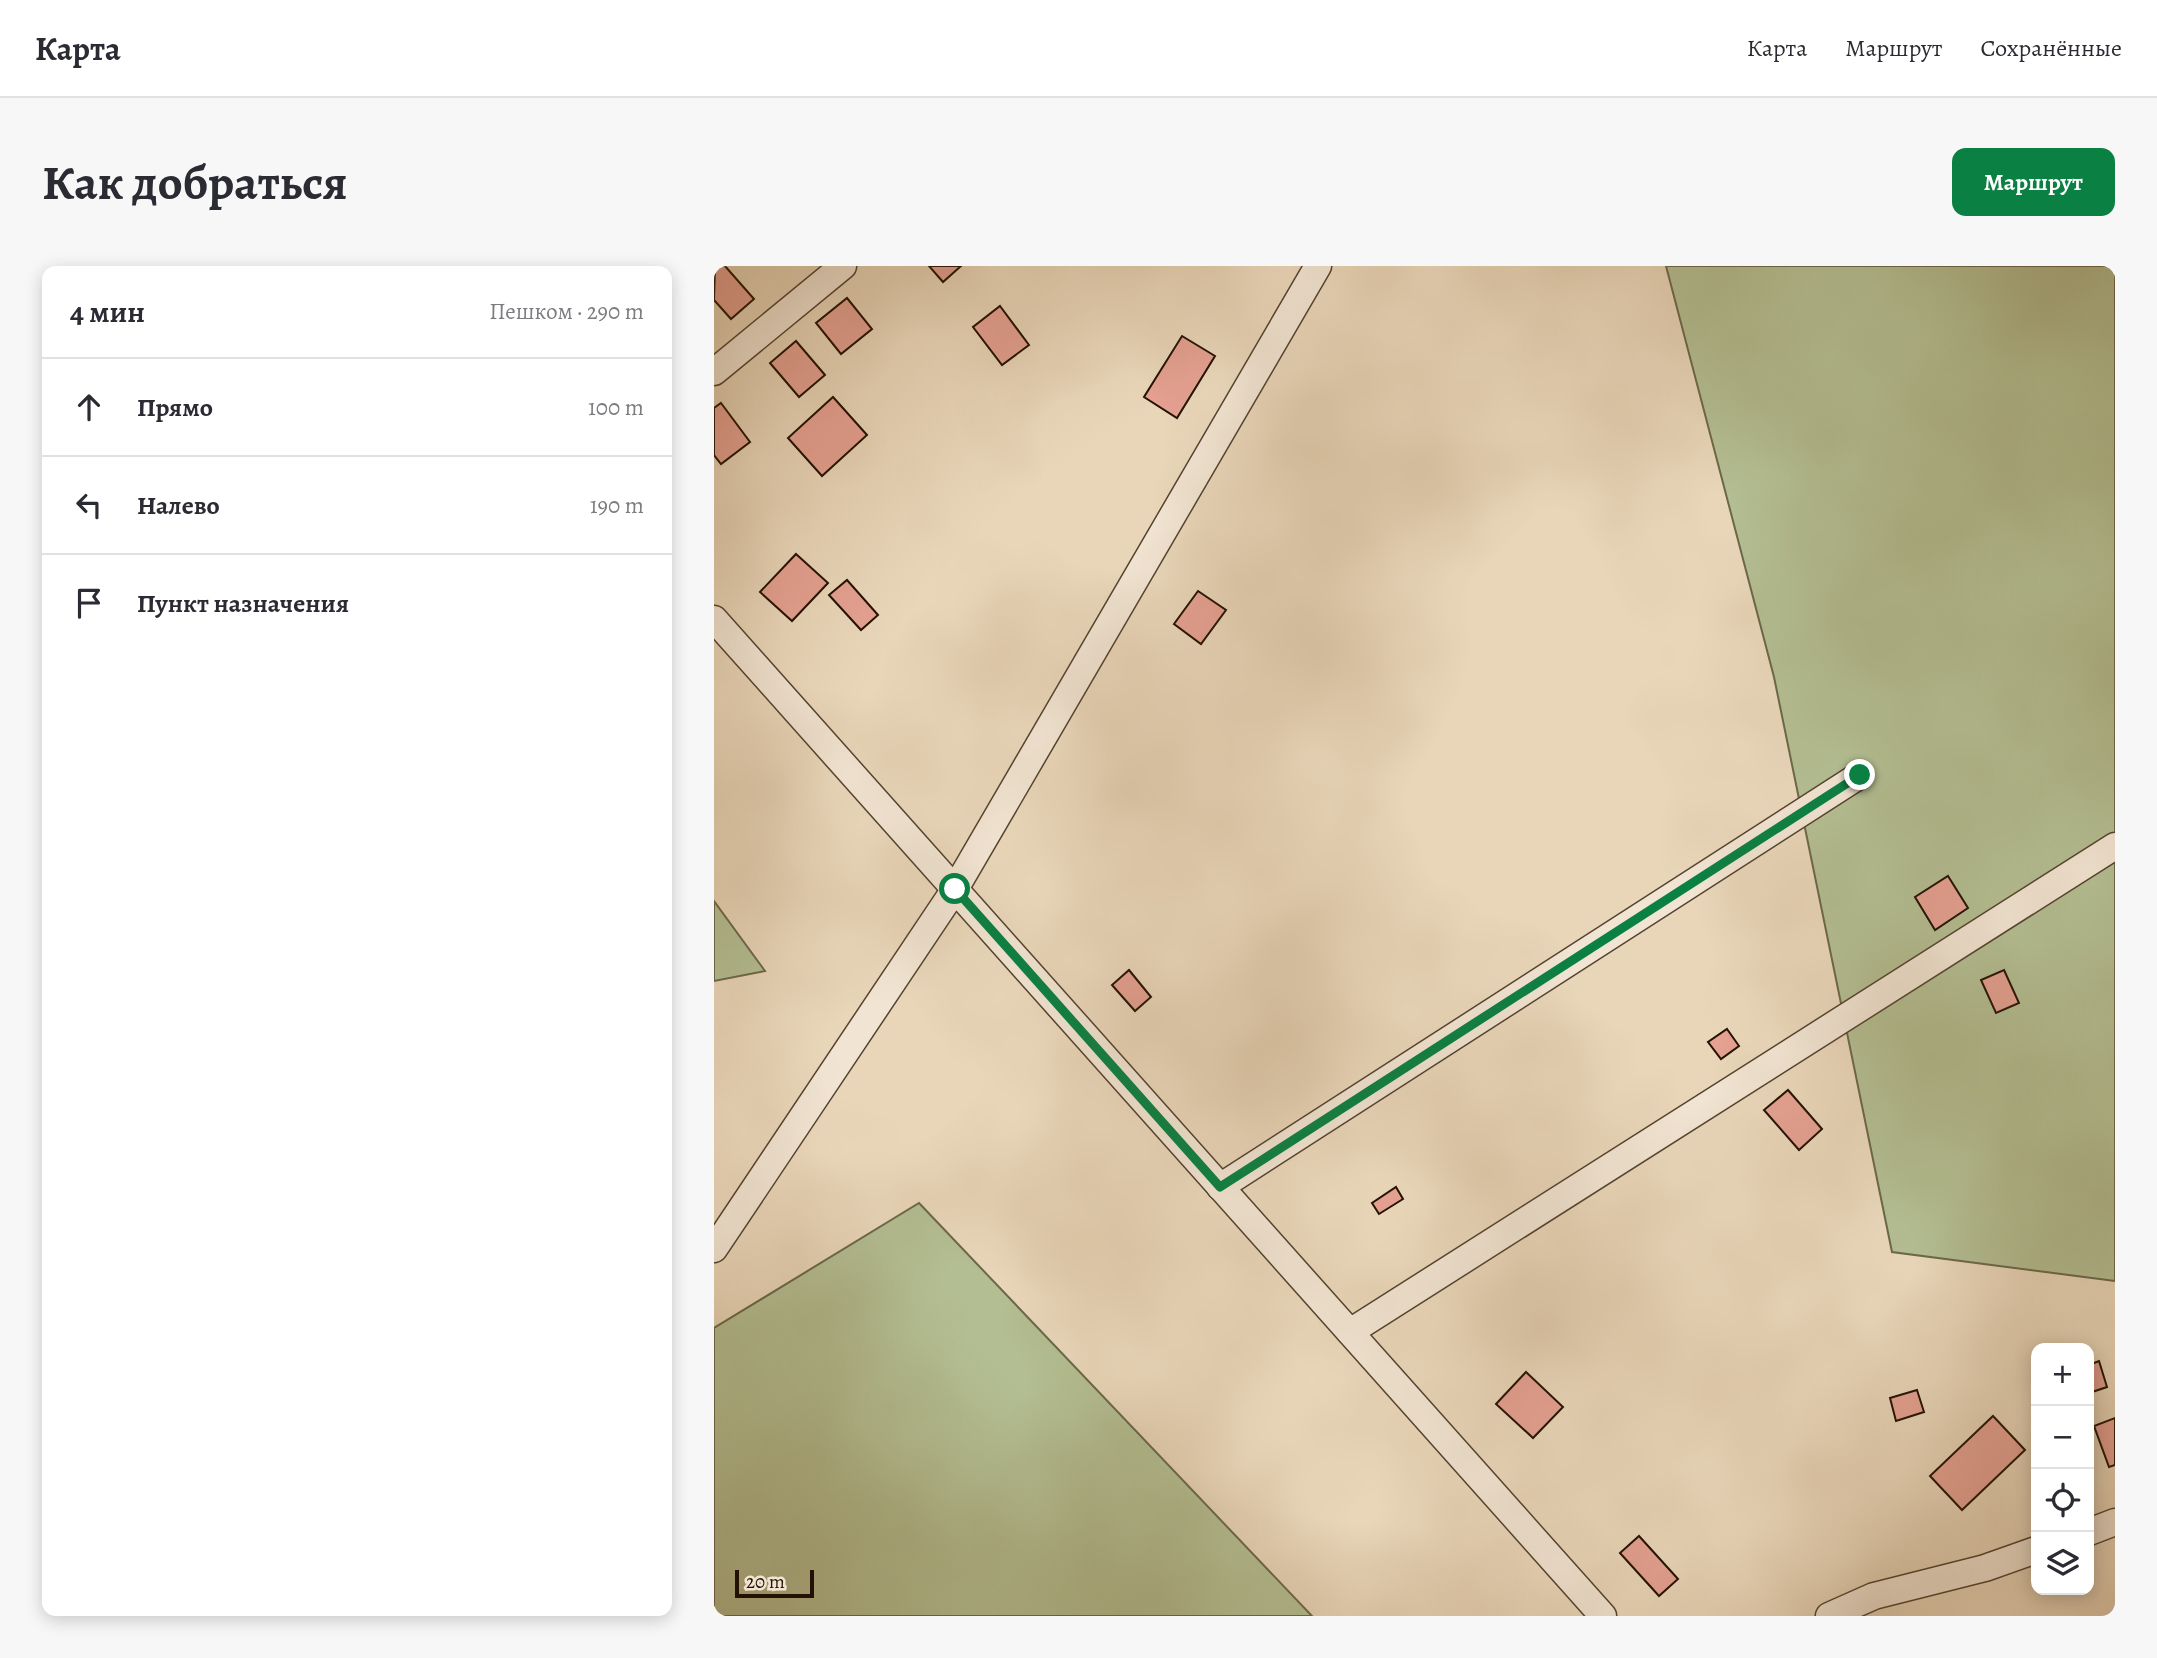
<!DOCTYPE html>
<html lang="ru">
<head>
<meta charset="utf-8">
<style>
	body { margin:0; font-family:Alegreya,serif; background:#f7f7f7; color:#2b2b33 }
	.controls { position:absolute; right:21px; bottom:21px; display:grid; overflow:hidden; border-radius:14px; box-shadow:0 4px 18px #0003 }
	.controls button { width:63px; height:63px; display:grid; place-items:center; padding:0; border:0; border-bottom:2px solid #e1e1e2; background:#fff; color:#2b2b33; font:35px sans-serif }
	.scale { position:absolute; left:21px; bottom:18px; width:79px; box-sizing:border-box; padding-left:7px; border:4px solid #231203; border-top:0; font-size:19px; line-height:24px; white-space:nowrap; color:#231203; -webkit-text-stroke:5px #f1e4d2; paint-order:stroke }
	.stop { position:absolute; width:21px; height:21px; margin:-16px; border:5px solid #0b8043; border-radius:50%; background:#fff }
	.stop.end { background:#0b8043; border-color:#fff; box-shadow:0 2px 7px #0008 }
	.list { margin:0; padding:0; list-style:none }
	h2 { display:flex; justify-content:space-between; align-items:center; height:91px; margin:0; padding:0 28px; font-size:30px }
	h2 small { font-size:23px; font-weight:400; color:#7c7c81 }
	.list li { display:grid; grid-template-columns:46px 1fr auto; gap:21px; align-items:center; box-sizing:border-box; height:98px; padding:0 28px; border-top:2px solid #e1e1e2 }
	.list b { display:block; font-size:26px; white-space:nowrap }
	.list em { font-size:23px; font-style:normal; color:#7c7c81 }
	.icon { flex:none; width:38px; height:38px; fill:none; stroke:currentColor; stroke-width:2; stroke-linecap:round; stroke-linejoin:round }
	.map { position:relative; flex:none; width:1401px; height:1350px; overflow:hidden; border-radius:14px }
	header { display:flex; align-items:center; gap:42px; box-sizing:border-box; height:98px; padding:0 35px; background:#fff; border-bottom:2px solid #e1e1e2 }
	header strong { font-size:33px }
	nav { display:flex; gap:38px; margin-inline-start:auto; font-size:24px }
	.intro { display:flex; align-items:center; justify-content:space-between; box-sizing:border-box; height:168px; padding:0 42px }
	h1 { margin:0; font-size:49px }
	.button { padding:18px 32px; border-radius:14px; background:#0b8043; color:#fff; font-size:24px; font-weight:700 }
	main { display:flex; gap:42px; padding:0 42px }
	aside { flex:1; background:#fff; border-radius:14px; box-shadow:0 4px 18px #0003 }
	.map>svg:first-child { display:block }
	.green { fill:#b3be92; stroke:#6b684a; stroke-width:2 }
	.building { fill:#e5a192; stroke:#231203; stroke-width:2 }
	.lines { fill:none; stroke-linecap:round; stroke-linejoin:round }
	.minor-casing { stroke:#544330; stroke-width:29 }
	.minor { stroke:#f1e4d2; stroke-width:26 }
	.route { stroke:#0b8043; stroke-width:9 }
</style>
</head>
<body>
<header>
<strong>Карта</strong>
<nav><a>Карта</a><a>Маршрут</a><a>Сохранённые</a></nav>
</header>
<div class="intro"><h1>Как добраться</h1><a class="button">Маршрут</a></div>
<main>
<aside>
<h2>4 мин<small>Пешком · 290 m</small></h2>
<ul class="list">
<li><svg class="icon" aria-label="ahead" viewBox="0 0 24 24"><path d="M12 20V5M6 11l6-6 6 6"/></svg><div><b>Прямо</b></div><em>100 m</em></li>
<li><svg class="icon" aria-label="left" viewBox="0 0 24 24"><path d="M17 20v-9H6M10 6l-5 5 5 5"/></svg><div><b>Налево</b></div><em>190 m</em></li>
<li><svg class="icon" aria-label="arrive" viewBox="0 0 24 24"><path d="M6 21V4h12l-3 4 3 4H6"/></svg><div><b>Пункт назначения</b></div></li>
</ul>
</aside>
<div class="map">
<svg width="1401" height="1350" viewBox="0 0 1401 1350">
	<rect width="100%" height="100%" fill="#e9d6b9"/>
	<filter id="stains"><feTurbulence type="fractalNoise" baseFrequency=".00286" numOctaves="4"/><feColorMatrix values="0 0 0 0 .2 0 0 0 0 .09 0 0 0 0 .02 0 0 0 .5 -.17"/></filter>
	<radialGradient id="worn" r=".72"><stop offset=".6" stop-color="#630" stop-opacity="0"/><stop offset="1" stop-color="#630" stop-opacity=".3"/></radialGradient>
	<!-- green -->
	<g class="green">
		<polygon points="952,0 1401,0 1401,1015 1178,986 1060,411"/>
		<polygon points="0,635 51,705 0,715"/>
		<polygon points="205,937 598,1350 0,1350 0,1062"/>
	</g>
	<!-- building -->
	<g class="building">
		<polygon points="1,0 11,0 40,33 17,53 0,34"/>
		<polygon points="215,0 247,0 229,16"/>
		<polygon points="133,32 158,63 127,88 102,57"/>
		<polygon points="286,40 315,79 288,99 259,61"/>
		<polygon points="468,70 501,90 463,152 430,131"/>
		<polygon points="82,75 111,109 85,131 56,97"/>
		<polygon points="119,131 153,169 108,210 74,172"/>
		<polygon points="7,137 36,176 7,198 0,189 0,142"/>
		<polygon points="82,288 114,317 78,355 46,326"/>
		<polygon points="133,314 164,349 147,364 115,329"/>
		<polygon points="484,325 512,344 487,378 460,358"/>
		<polygon points="1234,610 1254,642 1221,664 1201,631"/>
		<polygon points="415,704 437,731 421,745 398,719"/>
		<polygon points="1290,704 1305,737 1282,747 1267,714"/>
		<polygon points="1013,763 1025,780 1007,793 994,776"/>
		<polygon points="1074,824 1108,863 1085,884 1050,844"/>
		<polygon points="682,921 689,933 665,948 658,937"/>
		<polygon points="1385,1095 1393,1121 1375,1127 1375,1099"/>
		<polygon points="812,1106 849,1141 819,1172 782,1138"/>
		<polygon points="1203,1124 1210,1146 1182,1155 1176,1132"/>
		<polygon points="1279,1150 1311,1184 1248,1244 1216,1210"/>
		<polygon points="1401,1152 1401,1199 1395,1201 1380,1160"/>
		<polygon points="925,1270 964,1313 945,1330 906,1287"/>
	</g>
	<g class="lines">
		<defs>
			<g id="minor">
				<polyline points="0,106 129,0"/>
				<polyline points="0,353 889,1350"/>
				<polyline points="506,921 1146,509"/>
				<polyline points="0,983 241,623 604,0"/>
				<polyline points="636,1066 1401,580"/>
				<polyline points="1375,1266 1401,1256"/>
				<polyline points="1115,1350 1160,1330 1271,1302 1322,1284"/>
			</g>
		</defs>
		<!-- minor casing -->
		<use href="#minor" class="minor-casing"/>
		<!-- minor -->
		<use href="#minor" class="minor"/>
	</g>
	<g class="lines">
		<!-- route -->
		<polyline class="route" points="241,623 506,921 1146,509"/>
	</g>
	<rect width="100%" height="100%" filter="url(#stains)"/>
	<rect width="100%" height="100%" fill="url(#worn)"/>
</svg>
<div class="controls">
<button>+</button>
<button>−</button>
<button><svg class="icon" aria-label="locate" viewBox="0 0 24 24"><circle cx="12" cy="12" r="6"/><path d="M12 2v4M12 18v4M2 12h4M18 12h4"/></svg></button>
<button><svg class="icon" aria-label="layers" viewBox="0 0 24 24"><path d="M12 4l9 5-9 5-9-5zM3 14l9 5 9-5"/></svg></button>
</div>
<div class="scale">20 m</div>
<div class="stop" style="left:241px;top:623px"></div>
<div class="stop end" style="left:1146px;top:509px"></div>
</div>
</main>
</body>
</html>
